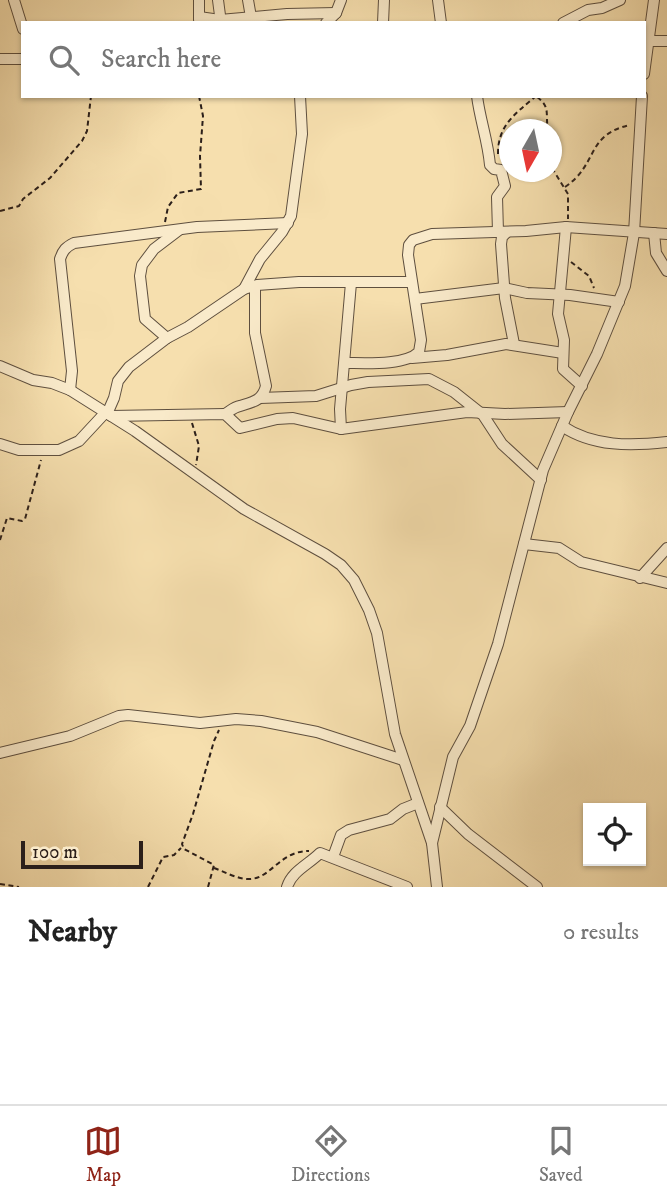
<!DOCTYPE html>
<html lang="en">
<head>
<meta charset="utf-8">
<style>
	body { margin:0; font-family:"IM FELL DW Pica",serif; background:#f2f2f2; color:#222 }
	.controls { position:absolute; right:21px; bottom:21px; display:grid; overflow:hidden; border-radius:0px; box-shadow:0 2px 5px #0004 }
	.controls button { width:63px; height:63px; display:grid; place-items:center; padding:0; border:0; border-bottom:2px solid #e0e0e0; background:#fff; color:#222; font:35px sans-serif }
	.compass { position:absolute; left:499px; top:119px; width:63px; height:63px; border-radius:50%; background:#fff; box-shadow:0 2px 5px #0004; rotate:189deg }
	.scale { position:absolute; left:21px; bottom:18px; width:122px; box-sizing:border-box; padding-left:7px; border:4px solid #2b1f1a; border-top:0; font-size:19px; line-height:24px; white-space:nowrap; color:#2b1f1a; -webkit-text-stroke:5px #f9eaca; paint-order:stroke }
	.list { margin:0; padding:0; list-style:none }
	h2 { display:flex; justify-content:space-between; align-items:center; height:91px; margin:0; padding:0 28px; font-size:30px }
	h2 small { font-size:23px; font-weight:400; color:#767676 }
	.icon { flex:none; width:38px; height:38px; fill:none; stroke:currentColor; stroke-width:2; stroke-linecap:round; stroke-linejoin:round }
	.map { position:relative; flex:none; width:667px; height:887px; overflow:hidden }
	.search { position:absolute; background:#fff; box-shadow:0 2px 5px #0004; left:21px; right:21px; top:21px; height:77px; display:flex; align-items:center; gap:18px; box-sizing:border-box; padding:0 24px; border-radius:0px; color:#767676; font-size:26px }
	.sheet { height:217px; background:#fff }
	nav { display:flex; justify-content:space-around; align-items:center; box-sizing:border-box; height:98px; border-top:2px solid #e0e0e0; background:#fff; font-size:19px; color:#767676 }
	nav a { display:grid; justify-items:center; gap:4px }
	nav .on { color:#8f2418 }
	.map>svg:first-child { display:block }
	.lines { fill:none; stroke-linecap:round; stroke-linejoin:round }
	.minor-casing { stroke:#5e4f3f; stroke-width:12 }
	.path { stroke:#2b1f1a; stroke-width:2; stroke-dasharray:5 3.5; stroke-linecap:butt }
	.minor { stroke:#f9eaca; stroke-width:10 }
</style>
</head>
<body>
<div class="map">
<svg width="667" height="887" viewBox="0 0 667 887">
	<rect width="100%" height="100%" fill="#f6dfae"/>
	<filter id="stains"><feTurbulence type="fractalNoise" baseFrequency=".00286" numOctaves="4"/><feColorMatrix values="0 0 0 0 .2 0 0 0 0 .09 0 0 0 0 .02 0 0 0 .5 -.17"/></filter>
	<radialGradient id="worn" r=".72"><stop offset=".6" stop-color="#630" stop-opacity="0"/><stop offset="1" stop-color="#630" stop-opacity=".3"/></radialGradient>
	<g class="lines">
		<defs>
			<g id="minor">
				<polyline points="14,0 23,29"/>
				<polyline points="218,0 221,23"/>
				<polyline points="248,0 252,23"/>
				<polyline points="438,0 441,23"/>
				<polyline points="199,17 220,20 287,14 336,13"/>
				<polyline points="199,20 199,0"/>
				<polyline points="326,23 336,13 341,0"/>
				<polyline points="383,23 384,0"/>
				<polyline points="563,23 588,10 602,8 620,0"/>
				<polyline points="645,41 667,41"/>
				<polyline points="0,59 23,59"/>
				<polyline points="644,74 654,0"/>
				<path d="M477,96c3,24 11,45 13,69l4,4 7,1 4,16 -8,11 1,35"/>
				<polyline points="566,227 558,314 564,340 563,369 582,386"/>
				<polyline points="507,232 502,237 501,244 505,298 514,344"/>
				<polyline points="654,233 656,253 667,271"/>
				<polyline points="244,289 260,259 282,232 291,216 302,134 300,96"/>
				<polyline points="415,299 504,288 527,293 570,295 619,302"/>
				<polyline points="167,338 145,319 140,276 142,265 154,249 179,230"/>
				<polyline points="412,358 447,355 506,344 563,353"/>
				<path d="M345,363c19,0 60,3 74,-11l2,-12 -13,-85 1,-10 4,-5 19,-6 94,-3 40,-4 101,7"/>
				<polyline points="0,366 33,380 52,383 70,390 135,431 244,509 325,554 341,565 354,580 369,610 377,633 395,734 432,843 437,887"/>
				<path d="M70,390l2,-19 -12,-112c3,-9 6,-12 14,-16l123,-16 91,-4"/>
				<polyline points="260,398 316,396 351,385 368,382 429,379 454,392 483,415 502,444 541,480"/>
				<polyline points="107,414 114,398 118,381 129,367 167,338 188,327 244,289 257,285 299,282 410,282"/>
				<path d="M225,414c5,-3 9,-7 15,-8 13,-4 22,-5 26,-20l-11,-53v-47"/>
				<polyline points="111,416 225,414 240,428 277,419 293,418 341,429 467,412 505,414 568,412"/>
				<path d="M562,426c31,21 69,20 105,16"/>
				<polyline points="341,429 340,409 351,283"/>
				<polyline points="0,444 19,450 59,450 79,441 105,413"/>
				<polyline points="524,544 559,548 581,562 667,583"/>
				<polyline points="640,578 667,548"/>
				<polyline points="0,753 70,736 119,716 128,715 200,723 236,719 261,721 317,732 403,760"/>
				<polyline points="440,807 468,834 537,887"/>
				<polyline points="432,843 453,757 470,726 498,644 543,470 568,412 597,354 625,286 634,233 642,96"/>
				<polyline points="333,857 341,835 349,830 390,819 403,809 418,803"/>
				<path d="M287,887c5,-16 21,-22 33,-34l87,34"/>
			</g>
		</defs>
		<!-- minor casing -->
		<use href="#minor" class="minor-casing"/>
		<!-- path -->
		<g class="path">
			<path d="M537,97c14,10 8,17 11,33"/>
			<path d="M498,154c0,-29 17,-40 38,-58"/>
			<polyline points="552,168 568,194 568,219"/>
			<path d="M565,187c34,-23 20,-52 65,-62"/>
			<polyline points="0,211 19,206 23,199 50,178 82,141 87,131 91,96"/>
			<polyline points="165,222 168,207 178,193 201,189 200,156 203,116 199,96"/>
			<polyline points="571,262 589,276 594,288"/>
			<polyline points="192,423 199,446 196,465"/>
			<polyline points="0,540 7,518 22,521 25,519 41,460"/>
			<path d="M214,868c11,4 25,12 37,11 21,-2 29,-28 58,-28"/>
			<polyline points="0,884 19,887"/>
			<polyline points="148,887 163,857 174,855 181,848"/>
			<polyline points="208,887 214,865 184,849 182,844 193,814 214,741 219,730"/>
		</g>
		<!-- minor -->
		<use href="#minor" class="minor"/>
	</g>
	<rect width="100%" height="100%" filter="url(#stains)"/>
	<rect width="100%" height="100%" fill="url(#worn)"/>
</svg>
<div class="controls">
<button><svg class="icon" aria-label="locate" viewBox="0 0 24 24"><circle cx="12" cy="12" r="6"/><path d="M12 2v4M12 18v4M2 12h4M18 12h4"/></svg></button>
</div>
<svg class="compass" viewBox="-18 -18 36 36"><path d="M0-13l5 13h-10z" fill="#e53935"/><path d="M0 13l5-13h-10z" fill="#767676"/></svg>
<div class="scale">100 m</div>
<div class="search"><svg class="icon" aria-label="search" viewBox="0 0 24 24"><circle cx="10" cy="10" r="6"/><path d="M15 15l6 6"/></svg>Search here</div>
</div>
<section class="sheet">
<h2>Nearby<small>0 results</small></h2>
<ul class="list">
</ul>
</section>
<nav>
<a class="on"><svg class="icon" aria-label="map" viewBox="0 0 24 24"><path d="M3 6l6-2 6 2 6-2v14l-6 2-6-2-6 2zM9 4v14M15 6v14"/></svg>Map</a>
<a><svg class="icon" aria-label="directions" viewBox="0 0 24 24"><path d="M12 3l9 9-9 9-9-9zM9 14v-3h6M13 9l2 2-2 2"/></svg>Directions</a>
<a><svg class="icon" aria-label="saved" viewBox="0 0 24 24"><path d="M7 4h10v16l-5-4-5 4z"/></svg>Saved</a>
</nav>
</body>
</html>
